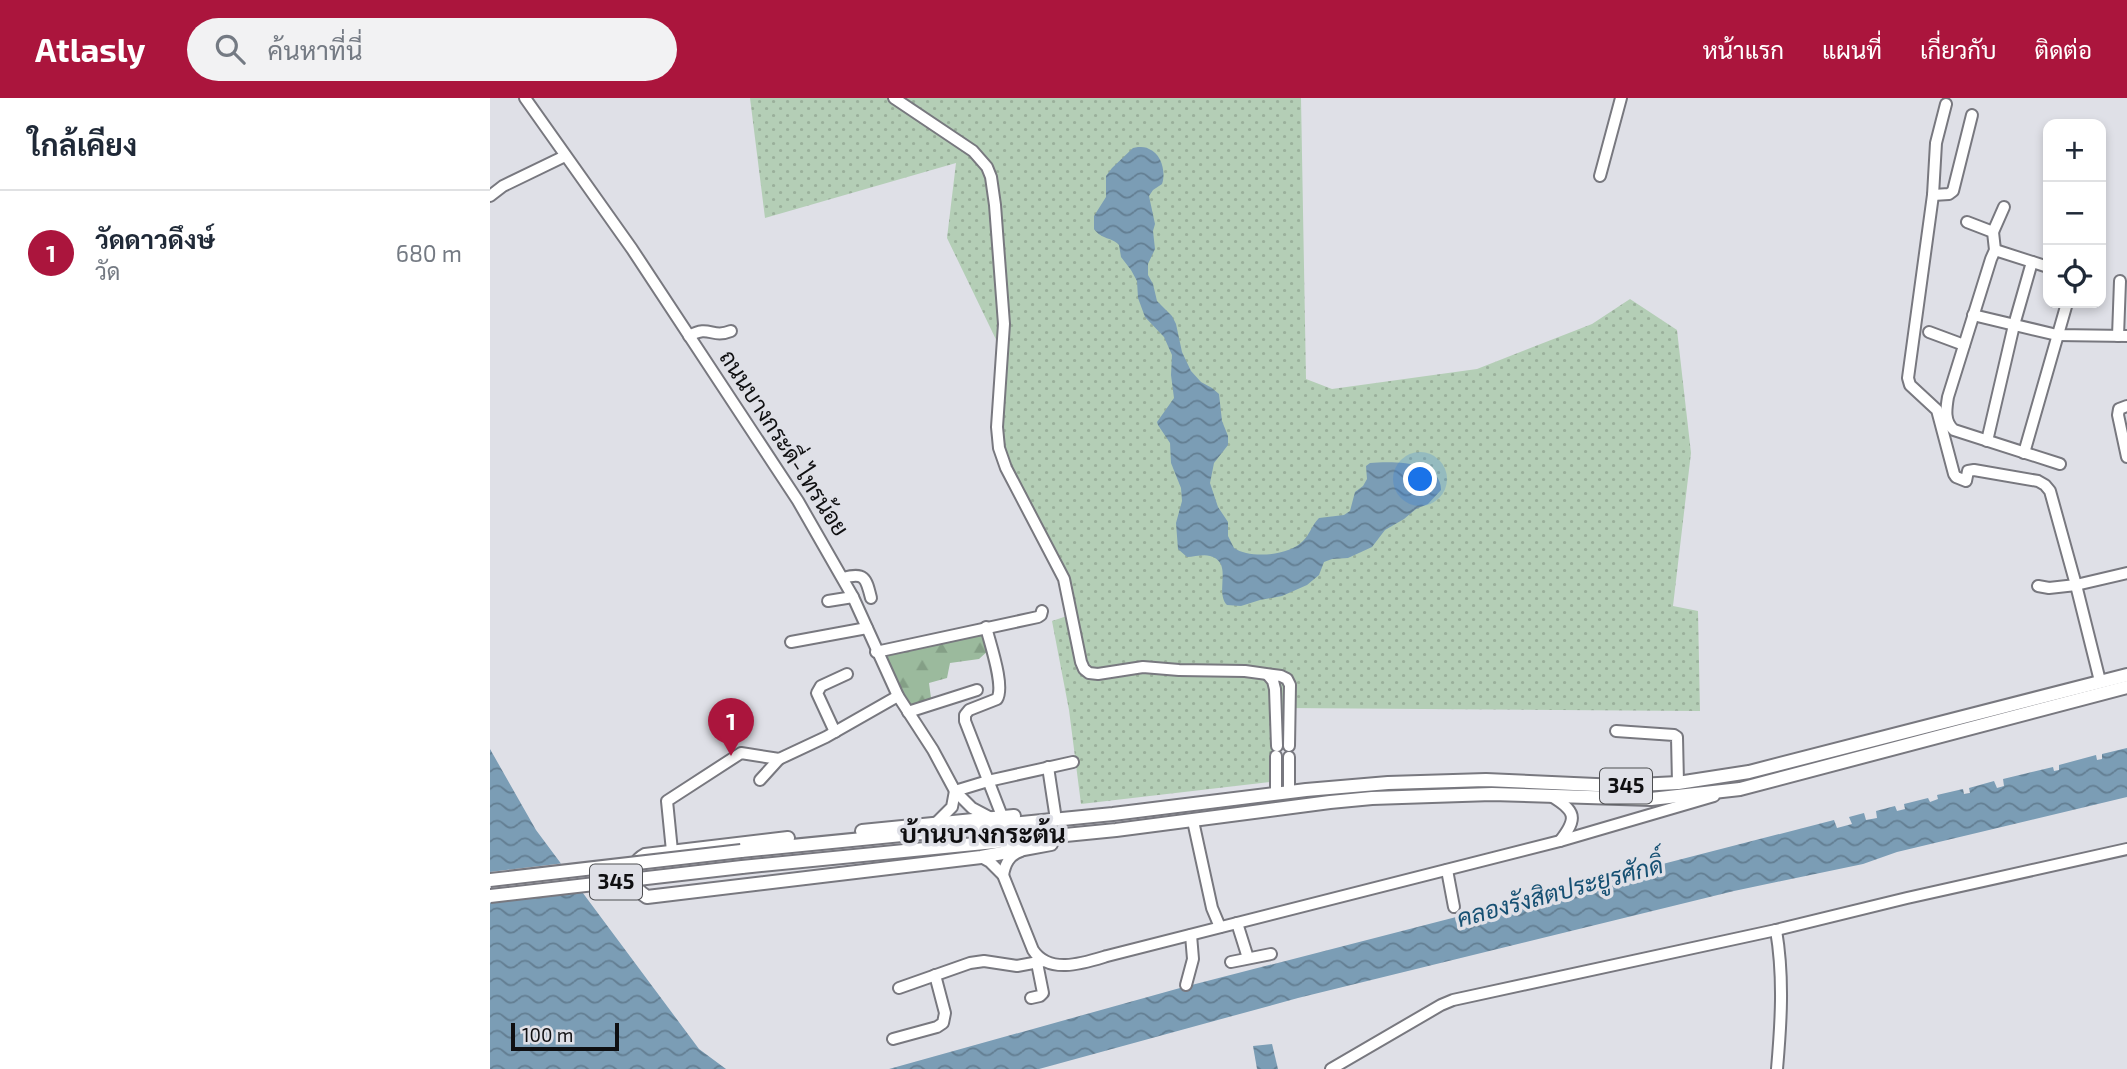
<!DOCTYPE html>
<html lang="th">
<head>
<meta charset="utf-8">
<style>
	body { margin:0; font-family:"Exo 2",Sarabun,sans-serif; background:#f2f2f3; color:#1f2937 }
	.controls { position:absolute; right:21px; top:21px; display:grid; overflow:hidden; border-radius:14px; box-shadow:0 4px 10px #0003 }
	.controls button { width:63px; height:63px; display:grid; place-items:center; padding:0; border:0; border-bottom:2px solid #e0e1e3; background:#fff; color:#1f2937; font:35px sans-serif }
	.scale { position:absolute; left:21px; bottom:18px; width:108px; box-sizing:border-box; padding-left:7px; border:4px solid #0f0f11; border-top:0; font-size:19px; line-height:24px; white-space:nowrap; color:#0f0f11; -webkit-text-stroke:5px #dfe0e7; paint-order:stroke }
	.you { position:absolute; left:931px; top:382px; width:24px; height:24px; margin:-18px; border:5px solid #fff; border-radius:50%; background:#1a73e8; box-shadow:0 0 0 10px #1a73e833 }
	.badge { display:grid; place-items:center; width:46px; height:46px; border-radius:50%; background:#ab153d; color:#fff; font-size:23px; font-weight:700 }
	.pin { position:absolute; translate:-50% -58px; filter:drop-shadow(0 2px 4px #0008) }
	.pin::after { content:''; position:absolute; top:37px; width:24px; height:21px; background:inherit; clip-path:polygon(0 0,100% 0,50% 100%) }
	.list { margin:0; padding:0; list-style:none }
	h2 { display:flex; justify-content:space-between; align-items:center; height:91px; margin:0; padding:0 28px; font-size:30px }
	h2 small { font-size:23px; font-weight:400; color:#747a83 }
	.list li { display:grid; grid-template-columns:46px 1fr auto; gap:21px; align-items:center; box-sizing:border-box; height:126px; padding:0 28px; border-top:2px solid #e0e1e3 }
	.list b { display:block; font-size:26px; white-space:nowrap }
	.list p { margin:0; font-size:23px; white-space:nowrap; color:#747a83 }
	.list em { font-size:23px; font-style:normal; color:#747a83 }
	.icon { flex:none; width:38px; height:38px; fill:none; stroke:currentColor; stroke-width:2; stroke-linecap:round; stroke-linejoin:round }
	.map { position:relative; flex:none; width:1637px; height:971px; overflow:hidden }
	header { display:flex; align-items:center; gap:42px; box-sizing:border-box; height:98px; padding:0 35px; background:#ab153d; color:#fff }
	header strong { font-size:33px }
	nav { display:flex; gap:38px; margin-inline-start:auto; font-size:24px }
	.search { width:490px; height:63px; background:#f2f2f3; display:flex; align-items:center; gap:18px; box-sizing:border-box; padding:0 24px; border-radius:38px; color:#747a83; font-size:26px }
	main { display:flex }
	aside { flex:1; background:#fff }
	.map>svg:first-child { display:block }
	.green { fill:url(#green-dots) }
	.forest { fill:url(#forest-firs) }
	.water { fill:url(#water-waves) }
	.pier { fill:#dfe0e7 }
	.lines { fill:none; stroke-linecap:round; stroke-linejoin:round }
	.minor-casing { stroke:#78787f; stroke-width:14 }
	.major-casing { stroke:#78787f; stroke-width:16 }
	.minor { stroke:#fff; stroke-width:10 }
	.major { stroke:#fff; stroke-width:12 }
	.major-bridge-casing { stroke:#78787f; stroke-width:16; stroke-linecap:butt }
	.major-bridge { stroke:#fff; stroke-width:12 }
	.labels { text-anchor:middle; stroke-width:7; stroke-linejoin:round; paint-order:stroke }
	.shield { fill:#dfe0e7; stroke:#4d4e51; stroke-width:2 }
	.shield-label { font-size:21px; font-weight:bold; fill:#0f0f11 }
	.street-label { font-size:23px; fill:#0f0f11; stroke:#dfe0e7 }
	.water-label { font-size:24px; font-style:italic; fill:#165073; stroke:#dfe0e7 }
	.quarter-label { font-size:26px; font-weight:bold; fill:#0f0f11; stroke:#dfe0e7 }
</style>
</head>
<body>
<header>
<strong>Atlasly</strong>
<div class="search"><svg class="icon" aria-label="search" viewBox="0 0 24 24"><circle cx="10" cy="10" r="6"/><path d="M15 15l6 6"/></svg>ค้นหาที่นี่</div>
<nav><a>หน้าแรก</a><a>แผนที่</a><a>เกี่ยวกับ</a><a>ติดต่อ</a></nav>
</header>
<main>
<aside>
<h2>ใกล้เคียง<small></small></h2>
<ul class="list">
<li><span class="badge">1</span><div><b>วัดดาวดึงษ์</b><p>วัด</p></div><em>680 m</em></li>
</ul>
</aside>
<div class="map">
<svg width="1637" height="971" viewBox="0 0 1637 971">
	<defs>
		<pattern id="green-dots" width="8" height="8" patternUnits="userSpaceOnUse" patternTransform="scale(1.75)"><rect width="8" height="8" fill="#b4ceb6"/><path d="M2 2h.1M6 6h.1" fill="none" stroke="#9ab09b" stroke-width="1.8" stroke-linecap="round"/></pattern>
		<pattern id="forest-firs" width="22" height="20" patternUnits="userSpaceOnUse" patternTransform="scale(1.75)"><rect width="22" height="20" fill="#9bba9d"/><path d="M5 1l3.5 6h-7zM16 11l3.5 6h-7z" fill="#849f86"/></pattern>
		<pattern id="water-waves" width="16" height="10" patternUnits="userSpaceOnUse" patternTransform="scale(1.75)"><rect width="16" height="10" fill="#7b9db5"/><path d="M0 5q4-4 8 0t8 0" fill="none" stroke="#637e92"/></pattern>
	</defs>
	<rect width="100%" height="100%" fill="#dfe0e7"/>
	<!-- green -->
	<polygon class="green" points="260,0 811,0 816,281 842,291 987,271 1102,226 1140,201 1187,232 1201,355 1183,508 1208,513 1210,613 794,610 789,683 591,706 579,612 562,523 577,518 564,468 515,380 509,365 513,256 457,140 466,65 275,120"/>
	<!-- forest -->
	<polygon class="forest" points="495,534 500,551 489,561 460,565 457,580 439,585 441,600 419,610 392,561 407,554"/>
	<!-- water -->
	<g class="water">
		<path d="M648,49c4,0 8,0 11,2 13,5 17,24 13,35l-9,6 -4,6 6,28 -2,7 2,18 -7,15v11l5,9 4,17 15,15 4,8 6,28 9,19 10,11 11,6 7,6 3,27 6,15v9l-14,18 -4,20 8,24 10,15v14l6,12c16,11 55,8 69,-7 7,-7 9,-16 16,-23l25,-3 6,-4 5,-19 8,-6 4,-7 -1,-13 4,-3c20,-2 72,-3 71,27l-13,14 -12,5 -12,10 -19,11 -13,17 -24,11 -16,1 -8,3 -5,13 -12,10 -25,11 -22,4 -19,6 -14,-1c-13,-14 7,-42 -17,-49 -7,-2 -16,1 -23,1l-9,-8 -2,-26 6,-22 -1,-13 -10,-25 -1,-20 -12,-18 -1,-3 17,-24 -3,-23 1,-20 -8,-18 -19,-20 -7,-19 -1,-17 -6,-11 -10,-13 -2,-12c-7,-8 -17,-5 -25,-16v-13l12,-19v-21l6,-8 21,-20z"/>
		<polygon points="1637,650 1637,699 1407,754 1373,766 1244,793 808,900 549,971 399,971 690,890 1344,722 1347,730 1362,726 1359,719 1374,715 1376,722 1387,720 1386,713 1405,708 1407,713 1415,711 1414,706 1438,700 1440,704 1448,701 1447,697 1473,691 1474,696 1480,695 1479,690 1504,683 1507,690 1514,688 1513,681 1563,669 1564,673 1569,672 1569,667 1606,657 1607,662 1612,661 1612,656"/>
		<polygon points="0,651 46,732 209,951 236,971 0,971"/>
		<polygon points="782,946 788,971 767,971 763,948"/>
	</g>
	<!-- pier -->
	<polygon class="pier" points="75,765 96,794 0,805 0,774"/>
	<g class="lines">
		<defs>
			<g id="minor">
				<polyline points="35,0 142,151 308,403 363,499 408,598 443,652 465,693 482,710 499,719"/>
				<polyline points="404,0 483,53 497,69 501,79 505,107 514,226 507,329 509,350 516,370 574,481 591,564 594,571 599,575 608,576 653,569 689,572 755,573 791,578 797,581 800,587 799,648"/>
				<polyline points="1456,6 1446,45 1443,97 1418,280 1420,287 1447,312 1464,376 1466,379 1476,383 1478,373 1484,372 1548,383 1555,387 1560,393 1586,487 1559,490 1548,488"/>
				<polyline points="1110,78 1131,0"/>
				<polyline points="1443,97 1459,96 1463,93 1482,17"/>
				<polyline points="0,98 13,88 75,58"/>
				<path d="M1477,124l26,10 2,18 -4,9 -43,138c-2,12 -4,25 6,33l106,34"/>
				<polyline points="1503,134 1514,109"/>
				<polyline points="1505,152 1558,169"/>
				<polyline points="1483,217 1567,237 1637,238"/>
				<polyline points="1439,234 1474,247"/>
				<path d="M199,238c21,-12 22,3 42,-5"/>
				<polyline points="1628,238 1630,183"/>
				<polyline points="1637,308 1629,311 1628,317 1637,359"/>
				<polyline points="1497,343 1524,227 1542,164"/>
				<polyline points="1534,355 1577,205"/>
				<path d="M353,480c22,-6 23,0 28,20"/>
				<polyline points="338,503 363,499"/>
				<path d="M496,529c4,17 19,59 11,72l-28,11 -4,5v6l37,95"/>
				<polyline points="301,544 377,530"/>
				<polyline points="386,554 548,519 551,517 552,513"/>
				<polyline points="778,577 783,583 785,591 787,648"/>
				<polyline points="1610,583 1586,487 1637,475"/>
				<polyline points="418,614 487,592"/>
				<polyline points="1126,633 1184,637 1187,639 1188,685"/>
				<polyline points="345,634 327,595 331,588 357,576"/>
				<polyline points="799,659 799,694"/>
				<polyline points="558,669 565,715"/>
				<polyline points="270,682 289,661"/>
				<polyline points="465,693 498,683 583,664"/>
				<polyline points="786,696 786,658"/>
				<path d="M1061,698c25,15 27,22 9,45"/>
				<polyline points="703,723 722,810 730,829"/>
				<polyline points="447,724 462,709 465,693"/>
				<polyline points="182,753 177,703 251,655 289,661 336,639 408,598"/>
				<path d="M491,759l9,5 13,13 30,75c16,25 51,13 74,6l453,-115 154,-45"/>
				<polyline points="957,772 964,809"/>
				<path d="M513,777c2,-11 6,-20 18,-24"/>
				<polyline points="747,825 758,860"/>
				<path d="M1286,832c8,47 5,93 1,139"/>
				<polyline points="741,864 781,856"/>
				<polyline points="696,887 703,861 701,837"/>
				<polyline points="409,890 480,865 494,863 527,868 554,863"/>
				<polyline points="541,900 550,898 553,895 547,865"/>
				<polyline points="403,941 447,929 453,925 455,915 445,877"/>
				<polyline points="841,971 951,907 963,902 1286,832 1417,800 1637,751"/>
			</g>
			<g id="major">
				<polyline points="372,733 524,718"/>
				<path d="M298,740l-143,17c-18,10 -15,32 2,42l334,-40 70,-13"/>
				<polyline points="251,753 623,716 816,692 898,685 996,682 1128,688 1188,685 1259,674 1637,577"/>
				<polyline points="252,769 626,732 840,704 882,700 1002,696 1161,701 1250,691 1637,589"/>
			</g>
		</defs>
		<!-- minor casing -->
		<use href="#minor" class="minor-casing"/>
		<!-- major casing -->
		<use href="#major" class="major-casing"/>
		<!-- minor -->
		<use href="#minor" class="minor"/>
		<!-- major -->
		<use href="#major" class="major"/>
		<defs>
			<g id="major-bridge">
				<polyline points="0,782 251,753"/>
				<polyline points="0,798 252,769"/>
			</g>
		</defs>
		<!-- major-bridge casing -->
		<use href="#major-bridge" class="major-bridge-casing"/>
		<!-- major-bridge -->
		<use href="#major-bridge" class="major-bridge"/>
	</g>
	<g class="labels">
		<!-- shield labels -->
		<g class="shield">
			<rect x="1110" y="670.5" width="52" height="35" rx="5"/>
			<rect x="100" y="766.5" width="52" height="35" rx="5"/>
		</g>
		<g class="shield-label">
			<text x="1136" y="695">345</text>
			<text x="126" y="791">345</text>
		</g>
		<!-- street labels -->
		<g class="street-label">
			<text transform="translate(294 345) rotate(57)" y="8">ถนนบางกระดี่-ไทรน้อย</text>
		</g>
		<!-- water labels -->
		<g class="water-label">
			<text transform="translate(1070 794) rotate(-15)" y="8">คลองรังสิตประยูรศักดิ์</text>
		</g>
		<!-- quarter labels -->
		<g class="quarter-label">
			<text x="493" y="745">บ้านบางกระต้น</text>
		</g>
	</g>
</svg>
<div class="controls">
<button>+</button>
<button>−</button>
<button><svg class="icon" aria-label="locate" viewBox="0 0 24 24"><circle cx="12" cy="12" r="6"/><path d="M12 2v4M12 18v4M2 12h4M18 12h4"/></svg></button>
</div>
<div class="scale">100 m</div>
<div class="you"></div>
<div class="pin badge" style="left:241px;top:658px">1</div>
</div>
</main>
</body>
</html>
